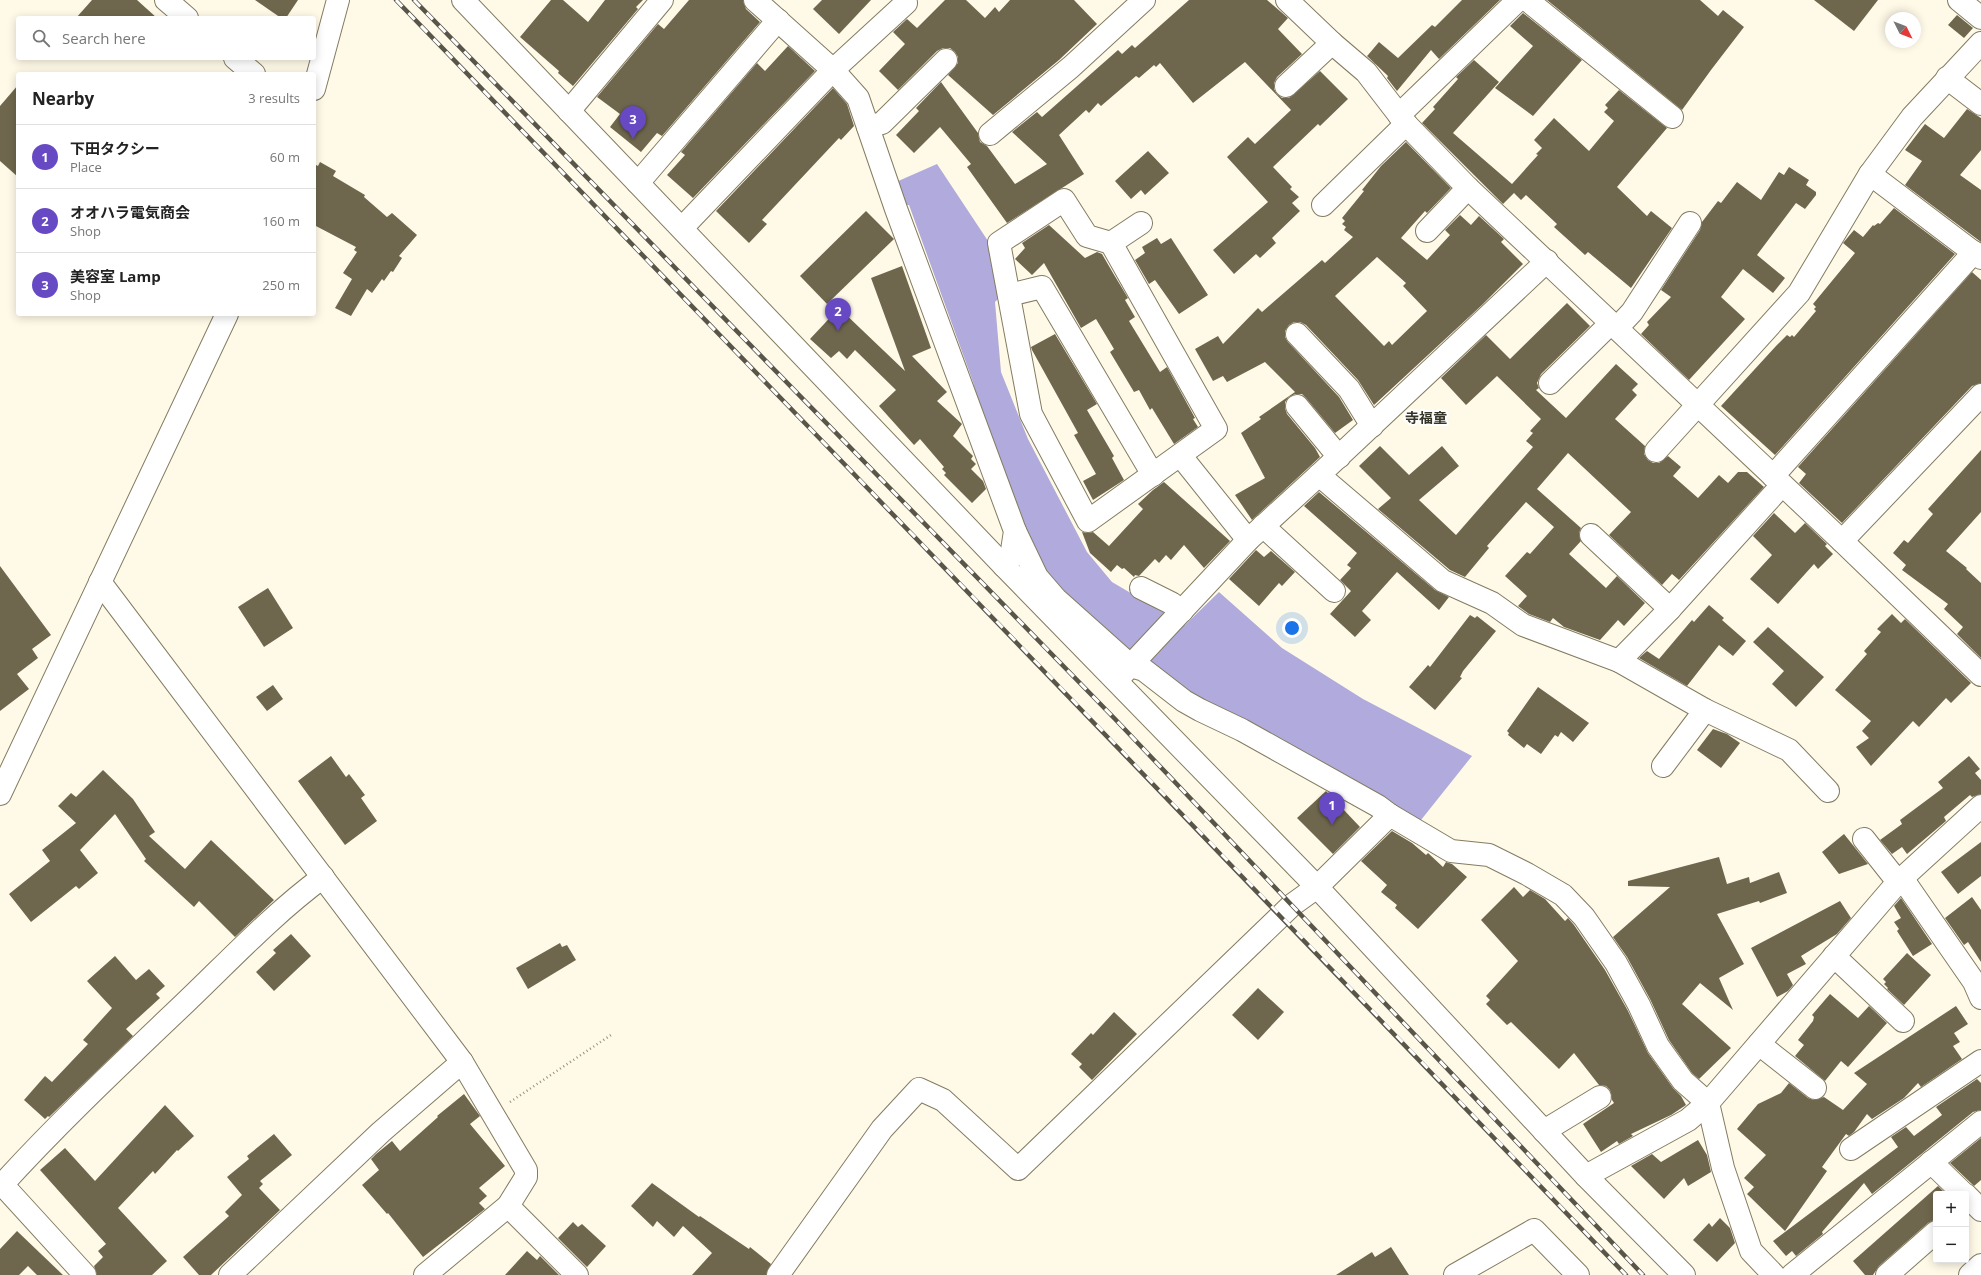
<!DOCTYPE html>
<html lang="en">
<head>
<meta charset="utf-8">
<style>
	body { margin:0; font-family:"Open Sans","Noto Sans JP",sans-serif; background:#f2f2f2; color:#222 }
	.controls { position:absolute; right:12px; bottom:12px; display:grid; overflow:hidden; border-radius:4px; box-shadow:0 2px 10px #0003 }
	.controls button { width:36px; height:36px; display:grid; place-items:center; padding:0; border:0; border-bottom:1px solid #e0e0e0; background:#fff; color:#222; font:20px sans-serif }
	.compass { position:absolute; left:1885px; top:12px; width:36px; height:36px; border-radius:50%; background:#fff; box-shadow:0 2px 10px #0003; rotate:132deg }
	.you { position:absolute; left:1292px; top:628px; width:14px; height:14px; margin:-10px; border:3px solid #fff; border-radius:50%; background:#1a73e8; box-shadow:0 0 0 6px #1a73e833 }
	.badge { display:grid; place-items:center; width:26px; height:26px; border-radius:50%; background:#674ac3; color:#fff; font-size:13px; font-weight:700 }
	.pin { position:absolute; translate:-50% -33px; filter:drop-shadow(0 1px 2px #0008) }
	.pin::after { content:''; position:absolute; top:21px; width:14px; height:12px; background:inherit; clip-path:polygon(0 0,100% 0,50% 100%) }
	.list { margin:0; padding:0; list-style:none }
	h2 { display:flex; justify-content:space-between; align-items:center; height:52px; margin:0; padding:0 16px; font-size:17px }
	h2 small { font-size:13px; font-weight:400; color:#767676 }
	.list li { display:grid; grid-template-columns:26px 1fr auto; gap:12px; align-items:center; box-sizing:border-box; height:64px; padding:0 16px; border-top:1px solid #e0e0e0 }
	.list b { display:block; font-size:15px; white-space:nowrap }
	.list p { margin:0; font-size:13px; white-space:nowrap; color:#767676 }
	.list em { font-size:13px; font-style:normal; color:#767676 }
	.icon { flex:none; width:22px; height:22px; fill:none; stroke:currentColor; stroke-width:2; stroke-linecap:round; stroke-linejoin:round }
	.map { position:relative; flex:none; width:1981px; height:1275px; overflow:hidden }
	.search { position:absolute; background:#fff; box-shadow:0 2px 10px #0003; left:16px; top:16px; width:300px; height:44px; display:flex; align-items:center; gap:10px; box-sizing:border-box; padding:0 14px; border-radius:4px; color:#767676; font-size:15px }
	.panel { position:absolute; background:#fff; box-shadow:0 2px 10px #0003; left:16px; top:72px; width:300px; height:244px; border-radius:4px }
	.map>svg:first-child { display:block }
	.water { fill:#b0abdc }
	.building { fill:#6f674d; fill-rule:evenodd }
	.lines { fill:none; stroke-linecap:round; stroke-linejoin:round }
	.minor-casing { stroke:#847c61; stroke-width:24 }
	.path { stroke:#959182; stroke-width:2.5; stroke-dasharray:1 3; stroke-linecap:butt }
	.minor { stroke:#fff; stroke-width:22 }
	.rail-casing { stroke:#595649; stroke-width:4.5 }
	.rail { stroke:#fff; stroke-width:3; stroke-dasharray:9; stroke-linecap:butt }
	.labels { text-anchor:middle; stroke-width:4; stroke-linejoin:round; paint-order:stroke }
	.quarter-label { font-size:14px; font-weight:bold; fill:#373428; stroke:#fff }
</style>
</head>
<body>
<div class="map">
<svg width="1981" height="1275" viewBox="0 0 1981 1275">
	<rect width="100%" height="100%" fill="#fffae8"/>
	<!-- water -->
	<polygon class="water" points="937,164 992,247 999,298 995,302 1001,372 1028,439 1087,552 1112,582 1185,625 1219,592 1282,648 1363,699 1472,756 1421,820 1197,699 1122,651 1045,572 1005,481 979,407 973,382 909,205 903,206 896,182"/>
	<!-- building -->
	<g class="building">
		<polygon points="92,0 137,0 157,18 76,18"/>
		<polygon points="255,0 298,0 286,18 281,18"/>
		<polygon points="551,0 563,0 588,22 605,0 643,0 636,7 638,9 573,86 558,73 559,71 520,37"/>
		<polygon points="689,0 743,0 746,9 760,22 662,136 657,133 641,152 610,127 620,114 597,97 658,24 664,29"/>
		<polygon points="822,0 871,0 839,34 813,9"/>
		<polygon points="945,0 966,0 985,18 995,7 999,12 1010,0 1074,0 1097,24 1059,60 993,115 948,75 958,63 958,57 955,52 950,48 943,48 937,51 898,90 879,71 905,44 893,32 907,19 917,28"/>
		<polygon points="1189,0 1267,0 1288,18 1278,29 1302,54 1277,77 1274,83 1274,89 1277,94 1282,98 1289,98 1320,71 1348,99 1320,126 1318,124 1273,167 1292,187 1290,189 1299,197 1292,203 1300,211 1272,238 1276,243 1260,258 1256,254 1234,274 1213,250 1268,202 1227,157 1248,137 1255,144 1291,110 1245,62 1193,103 1160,63 1156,67 1154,65 1139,78 1136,76 1101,106 1098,103 1089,113 1086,110 1059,135 1084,174 1007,223 967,167 971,164 940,127 914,153 896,135 919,111 916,108 941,82 978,133 980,142 987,146 1015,184 1047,164 1012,132 1037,112 1042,117 1118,50 1122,54 1132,45 1135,48"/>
		<polygon points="1462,0 1500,0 1439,59 1431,50 1397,91 1387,78 1388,76 1367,56 1368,55 1379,42 1398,58 1432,25 1435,27"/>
		<polygon points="1547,0 1700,0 1718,16 1723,10 1744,27 1711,70 1682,110"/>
		<polygon points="1814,0 1878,0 1854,31"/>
		<polygon points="1523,13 1582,60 1533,116 1495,88 1533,46 1510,26"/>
		<polygon points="1957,15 1973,28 1964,38 1948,25"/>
		<polygon points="788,46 815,71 693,198 667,175 685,155 681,152 757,63 765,71"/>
		<polygon points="1474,60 1499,82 1453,133 1512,184 1538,155 1536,154 1542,148 1534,140 1554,118 1589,151 1614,121 1604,112 1608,108 1605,105 1619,90 1667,128 1617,187 1647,216 1651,211 1672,228 1631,288 1588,252 1585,255 1554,227 1557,224 1526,195 1521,200 1514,193 1503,204 1422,123 1435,109 1433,107 1458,79 1456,77"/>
		<polygon points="18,85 18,177 0,161 0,106"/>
		<polygon points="833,88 847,104 854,126 841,140 839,138 762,220 767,224 749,243 716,211"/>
		<polygon points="1967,109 1981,118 1981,150 1960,175 1981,190 1981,242 1905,185 1922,161 1905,150 1925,124 1944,138"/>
		<path d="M1406,142l45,46 -24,25 -2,-2 -24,27 26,22 23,-25 -5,-5 15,-15 11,10 8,-9 25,23 -3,3 22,22 -41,41 -108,100 -16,-25 -52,-55 -6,-3h-6l-5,3 -4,6v6l3,5 51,55 14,23 -18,13 -29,-35 -4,-4h-7l-6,3 -4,5v6l2,6 28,34 5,9 -68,63 -17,-25 30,-17 -24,-45 20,-14 -2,-2 36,-25 -30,-30 -38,20 -4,-6 -10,5 -18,-32 23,-13 5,8 35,-36 4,4 60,-52 3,3 28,-26 -9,-7 2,-3 -4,-3 3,-3 -3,-3 22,-27 -2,-1 19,-24zM1377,257l29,26 -3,3 24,25 -35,34 -3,-4 -5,5 -49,-50z"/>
		<polygon points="1148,151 1169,173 1145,195 1141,190 1131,199 1115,181"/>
		<polygon points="320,162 336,171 333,176 365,195 364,197 387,217 392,213 417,235 399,256 402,258 393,272 391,271 384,281 382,279 372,293 367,289 351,316 335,308 352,279 343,273 357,252 354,250 356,247 314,225 314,164 318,166"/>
		<polygon points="1789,167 1809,180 1806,185 1816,192 1816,195 1805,209 1796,203 1757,255 1785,278 1773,293 1743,269 1721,297 1745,319 1689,380 1641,334 1649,325 1647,322 1671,297 1661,290 1700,230 1702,222 1718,201 1721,203 1737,182 1761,200 1779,172 1784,175"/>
		<polygon points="1894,208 1955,254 1775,455 1721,406 1776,346 1787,335 1790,337 1792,335 1794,337 1816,311 1814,309 1816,307 1813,304 1855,253 1843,243 1854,230 1863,237 1873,225 1874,226 1878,223 1880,224"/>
		<polygon points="866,211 894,239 827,304 800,276"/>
		<polygon points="1049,225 1085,258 1097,252 1102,254 1113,273 1128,298 1125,300 1135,317 1129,321 1160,372 1167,367 1195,418 1193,419 1198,427 1174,444 1152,408 1150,410 1139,390 1134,392 1110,352 1114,349 1096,319 1081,328 1044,263 1032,275 1015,259 1025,248 1022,243"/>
		<polygon points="1157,238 1161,244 1171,238 1208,295 1179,314 1155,280 1149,284 1135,260 1145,253 1142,247"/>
		<polygon points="902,266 931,348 912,356 947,392 937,401 962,424 953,436 973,456 971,459 976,464 971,469 983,481 986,489 972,503 944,475 946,473 942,469 944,467 920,439 914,445 879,406 896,390 855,350 847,359 839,351 831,358 810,339 839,308 905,371 871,278"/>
		<polygon points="1972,272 1981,280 1981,383 1972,386 1842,523 1799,483 1806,474 1798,467"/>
		<polygon points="1567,303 1590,326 1541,374 1537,383 1539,388 1536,390 1566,418 1616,364 1638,384 1632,390 1637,395 1615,419 1645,446 1644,454 1648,460 1653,463 1659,463 1668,456 1681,467 1673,476 1698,498 1719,475 1728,483 1738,472 1747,472 1764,487 1679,580 1672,574 1662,585 1609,535 1631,512 1568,453 1537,489 1581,528 1579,533 1581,541 1569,554 1606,588 1617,576 1645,603 1624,626 1618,620 1600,640 1564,627 1553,618 1550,622 1529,614 1518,606 1527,596 1505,576 1527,552 1530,554 1554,527 1526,502 1487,546 1489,548 1465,577 1450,570 1378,509 1391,498 1359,466 1380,446 1409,475 1442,446 1459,466 1419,500 1456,535 1533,447 1526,441 1533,433 1530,431 1541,419 1497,376 1466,405 1441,378 1486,335 1510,359"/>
		<polygon points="1055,334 1097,404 1087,410 1114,456 1112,458 1124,480 1093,500 1083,481 1096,474 1074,435 1078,433 1032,350 1031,347"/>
		<polygon points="1981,450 1981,512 1946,551 1967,568 1966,569 1981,583 1981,658 1957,634 1963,627 1944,609 1948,604 1902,570 1906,565 1893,553 1904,540 1908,543 1933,514 1928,509"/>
		<polygon points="1164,482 1230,541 1204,568 1184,545 1171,560 1166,555 1159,563 1155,559 1139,576 1135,575 1134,577 1124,568 1122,569 1117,565 1111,572 1090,553 1082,532 1088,533 1093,532 1109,546 1143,509 1138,504 1153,490"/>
		<polygon points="1319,492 1435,590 1449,597 1439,610 1397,572 1362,611 1371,620 1355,637 1330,614 1351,591 1340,580 1351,568 1347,565 1357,553 1304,506"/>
		<polygon points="1774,513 1795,533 1805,523 1827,544 1825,546 1833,554 1818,569 1814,564 1778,604 1750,579 1772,555 1753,536"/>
		<polygon points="1256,550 1264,557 1271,551 1295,572 1282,586 1279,583 1259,606 1229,579"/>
		<polygon points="0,566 51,635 32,649 38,658 17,674 29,689 0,711"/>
		<polygon points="268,588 293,628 264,647 238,607"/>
		<polygon points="1709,605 1724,618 1722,620 1746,641 1733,656 1719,645 1687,686 1639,658 1647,651 1659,659 1692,620 1694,622"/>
		<polygon points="1892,614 1901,623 1905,619 1971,683 1951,703 1946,698 1919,727 1913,721 1871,766 1856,747 1869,738 1862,731 1871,721 1835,690 1867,654 1864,651 1881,632 1877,629"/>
		<polygon points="1470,615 1475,618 1477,616 1496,631 1463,671 1460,677 1462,678 1435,710 1409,687 1428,665 1430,667"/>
		<polygon points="1768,627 1824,677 1796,707 1772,684 1784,671 1753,642"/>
		<polygon points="273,685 283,699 267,711 256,697"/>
		<polygon points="1538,687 1589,723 1573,742 1561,732 1558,737 1555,735 1541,754 1527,744 1524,748 1508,735 1509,733 1507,731"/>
		<polygon points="1713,729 1727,734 1740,743 1721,768 1697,750"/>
		<polygon points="331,756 346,777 349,774 365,795 361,798 377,821 345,845 298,781"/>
		<polygon points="1969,756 1980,769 1975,773 1981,780 1981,794 1972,797 1970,795 1944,817 1946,821 1907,854 1902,847 1892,854 1880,840 1902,824 1900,820 1943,788 1938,782"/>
		<polygon points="103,770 133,799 155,832 149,836 185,869 211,840 274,900 235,937 199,901 194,907 144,861 146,859 115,814 80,850 98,873 79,889 76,886 31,922 9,894 50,861 42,850 76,823 58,806 71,793 76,797"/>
		<polygon points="1326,791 1360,827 1333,854 1297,818"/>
		<polygon points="1392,831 1412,843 1426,855 1428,853 1443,867 1446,862 1452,864 1467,877 1418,929 1395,908 1397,905 1381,892 1387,885 1361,861"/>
		<polygon points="1844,834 1868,864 1839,874 1822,852"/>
		<polygon points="1981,842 1981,876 1958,894 1941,872"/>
		<polygon points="1719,857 1727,884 1749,877 1750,883 1779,872 1787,893 1760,903 1759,901 1717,914 1744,964 1719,978 1733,1010 1700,983 1682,1004 1731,1048 1699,1079 1692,1073 1669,1040 1650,999 1627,957 1613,937 1670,887 1628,886 1628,881"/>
		<polygon points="1514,887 1523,897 1530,890 1545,899 1565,921 1568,918 1574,925 1605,970 1628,1011 1648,1053 1673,1088 1681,1096 1686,1105 1671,1115 1631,1134 1633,1136 1619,1144 1617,1141 1601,1152 1583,1124 1614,1103 1612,1100 1610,1090 1606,1086 1599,1085 1574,1053 1559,1069 1511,1022 1507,1025 1486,1004 1490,1000 1486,996 1518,961 1481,920"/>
		<polygon points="1972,897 1981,910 1981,962 1968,942 1964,945 1945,918"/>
		<polygon points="1901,898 1932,944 1913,956 1897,931 1899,929 1894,922 1901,918 1894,906"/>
		<polygon points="1840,901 1851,918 1837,934 1801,956 1806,964 1787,974 1793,985 1788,991 1777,997 1751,948"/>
		<polygon points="291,934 311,956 274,991 256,972 276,953 273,950"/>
		<polygon points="560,943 562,947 567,945 576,960 528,989 516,968"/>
		<polygon points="1907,953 1931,975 1904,1005 1887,989 1888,988 1884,984 1886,982 1883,979"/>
		<polygon points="115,956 136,980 149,969 165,986 156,994 160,998 126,1029 133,1036 49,1117 48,1116 45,1119 24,1100 45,1076 52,1082 88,1044 83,1040 112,1008 87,981"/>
		<polygon points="1258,988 1284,1012 1258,1040 1232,1015"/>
		<polygon points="1830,994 1858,1018 1869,1006 1887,1023 1848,1067 1841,1061 1825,1081 1795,1056 1804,1045 1798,1040 1813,1021 1814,1017 1812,1015"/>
		<polygon points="1956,1006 1968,1024 1954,1033 1960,1042 1953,1046 1962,1059 1921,1087 1918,1083 1904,1098 1872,1119 1867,1114 1854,1132 1849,1136 1846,1134 1822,1167 1827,1171 1785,1231 1747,1194 1754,1187 1744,1178 1766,1155 1737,1129 1758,1104 1781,1093 1789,1083 1808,1098 1814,1100 1824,1097 1843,1110 1867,1084 1854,1073"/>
		<polygon points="1114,1012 1137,1034 1092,1080 1079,1067 1082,1064 1071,1054 1091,1033 1093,1035"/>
		<polygon points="1977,1079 1981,1083 1981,1110 1973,1112 1872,1194 1864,1183 1822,1232 1823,1234 1796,1256 1792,1251 1786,1256 1773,1241 1898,1147 1891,1137 1906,1127 1914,1136 1942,1115 1936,1107"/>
		<polygon points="464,1094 480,1116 470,1124 505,1166 479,1188 487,1196 479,1203 485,1209 423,1257 388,1213 387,1214 362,1185 379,1170 371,1159 376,1154 392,1141 400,1151 438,1117 437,1116"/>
		<polygon points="165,1105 194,1136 178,1151 177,1150 155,1174 153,1171 118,1208 167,1261 152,1275 97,1275 94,1266 103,1257 98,1251 106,1244 40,1170 65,1148 95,1181"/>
		<polygon points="274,1134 292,1155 260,1181 263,1184 259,1188 280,1210 211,1275 199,1275 183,1257 229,1216 225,1212 242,1195 227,1177 249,1159 247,1156"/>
		<polygon points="1981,1138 1981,1180 1974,1186 1950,1163"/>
		<polygon points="1698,1140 1707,1155 1711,1172 1688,1186 1684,1178 1664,1199 1631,1166 1652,1154 1661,1162"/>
		<polygon points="652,1183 699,1217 700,1216 749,1249 750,1247 771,1264 766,1275 692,1275 712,1253 683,1226 674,1237 657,1221 653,1227 631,1206"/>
		<polygon points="1938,1186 1946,1194 1936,1194 1936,1219 1928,1223 1879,1266 1873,1275 1865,1275 1853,1261"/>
		<polygon points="1720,1218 1730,1228 1735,1243 1717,1262 1693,1240 1709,1223 1712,1227"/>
		<polygon points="573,1222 578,1227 582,1224 606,1246 587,1267 558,1238"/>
		<polygon points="17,1231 63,1275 37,1275 28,1266 19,1275 0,1275 0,1249"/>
		<polygon points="1391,1247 1409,1275 1336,1275 1372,1252 1375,1257"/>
		<polygon points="527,1251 537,1260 540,1256 559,1275 505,1275"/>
	</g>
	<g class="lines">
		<defs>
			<g id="minor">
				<polyline points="166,0 187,18"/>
				<polyline points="463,0 1004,566 1317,887 1586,1176 1684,1275"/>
				<polyline points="755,0 833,70 858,98 896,209 1015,531 1011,557 1004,566"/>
				<polyline points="1287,0 1332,43 1366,72 1406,124 1468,188 1842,541 1981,675"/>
				<polyline points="1527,0 1672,117"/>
				<polyline points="1959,0 1981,18"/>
				<polyline points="235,58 254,74"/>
				<polyline points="1947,78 1981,104"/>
				<polyline points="1286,86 1332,43"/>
				<polyline points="314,89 338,0"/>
				<polyline points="569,111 662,0"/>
				<polyline points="1399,115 1518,0"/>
				<polyline points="868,127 882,123 946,60"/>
				<polyline points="990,134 1071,67 1144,0"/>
				<polyline points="1870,174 1981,258"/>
				<polyline points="638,183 778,20"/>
				<polygon points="1064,200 1087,236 1111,243 1216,429 1088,521 1031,414 999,243"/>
				<polyline points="1323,205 1406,124"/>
				<polyline points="682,228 833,70 906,3"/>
				<polyline points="1427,231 1468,188"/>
				<polyline points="1111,243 1141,223"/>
				<polyline points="1009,295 1042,287 1153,475"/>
				<polyline points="1617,328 1632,312 1690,223"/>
				<polyline points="1297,334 1349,389 1372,426"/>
				<polyline points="1550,383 1611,323"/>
				<polyline points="1297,406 1339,457"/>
				<polyline points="1656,451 1799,293 1870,174 1912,117 1981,43"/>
				<polyline points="1180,455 1248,540"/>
				<polyline points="1319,475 1443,581 1492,603 1523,625 1619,661"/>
				<polyline points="1773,476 1974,252"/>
				<polyline points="1782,485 1670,609 1619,661 1705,710 1789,750 1828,791"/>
				<polyline points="1263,526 1334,591"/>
				<polyline points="1015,531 1037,577 1056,599 1131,666 1144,670 1184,701 1200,710 1242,730 1378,806 1390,815"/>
				<polyline points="1591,535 1670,609"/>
				<polyline points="1842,541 1981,395"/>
				<polyline points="100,582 462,1062 526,1170 526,1177 508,1206 425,1275"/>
				<polyline points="1141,588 1171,603 1182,611"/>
				<polyline points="1117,680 1248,540 1319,475 1547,261"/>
				<polyline points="1663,766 1705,710"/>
				<polyline points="0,794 227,314"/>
				<polyline points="1864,839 1898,882"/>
				<polyline points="1902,878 1974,982 1981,998"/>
				<polyline points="1834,956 1903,1021"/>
				<polyline points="1759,1044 1815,1088"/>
				<polyline points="1544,1131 1600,1097"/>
				<polyline points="1851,1149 1981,1061"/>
				<polyline points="1931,1162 1964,1194"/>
				<polyline points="1586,1176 1688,1120 1708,1103 1898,882 1981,806"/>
				<polyline points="0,1182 85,1275"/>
				<path d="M0,1187c58,-64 122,-124 185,-184 45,-43 88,-89 138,-126"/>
				<polyline points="1966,1195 1981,1210"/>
				<polyline points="508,1206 577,1275"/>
				<polyline points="230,1275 381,1132 462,1062"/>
				<polyline points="778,1275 882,1129 919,1089 943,1100 1018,1169 1292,905 1317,887 1390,815 1451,851 1489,855 1527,874 1563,895 1584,917 1616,963 1639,1005 1658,1046 1683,1081 1708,1103 1723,1168 1751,1251 1774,1275"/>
				<polyline points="1455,1275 1534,1230 1578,1275"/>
				<polyline points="1792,1275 1981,1122"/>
				<polyline points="1887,1275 1936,1232"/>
				<polyline points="1970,1275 1981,1265"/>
			</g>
		</defs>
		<!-- minor casing -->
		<use href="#minor" class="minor-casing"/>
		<!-- path -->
		<polyline class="path" points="510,1102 611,1035"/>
		<!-- minor -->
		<use href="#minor" class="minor"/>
		<defs>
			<g id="rail">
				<path d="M396,0c410,425 822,849 1230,1275"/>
				<polyline points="414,0 1115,719 1643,1275"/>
			</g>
		</defs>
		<!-- rail casing -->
		<use href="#rail" class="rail-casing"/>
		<!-- rail -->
		<use href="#rail" class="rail"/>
	</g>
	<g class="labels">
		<!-- quarter labels -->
		<g class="quarter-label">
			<text x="1426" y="423">寺福童</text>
		</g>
	</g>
</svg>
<div class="controls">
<button>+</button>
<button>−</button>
</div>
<svg class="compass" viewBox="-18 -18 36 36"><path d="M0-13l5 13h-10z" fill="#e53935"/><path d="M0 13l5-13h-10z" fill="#767676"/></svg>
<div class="you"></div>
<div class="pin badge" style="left:1332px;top:825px">1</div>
<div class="pin badge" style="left:838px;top:331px">2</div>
<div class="pin badge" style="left:633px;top:139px">3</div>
<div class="search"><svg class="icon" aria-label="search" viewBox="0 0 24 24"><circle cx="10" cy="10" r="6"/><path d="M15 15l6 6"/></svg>Search here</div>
<section class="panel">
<h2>Nearby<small>3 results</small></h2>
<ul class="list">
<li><span class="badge">1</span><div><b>下田タクシー</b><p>Place</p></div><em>60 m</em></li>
<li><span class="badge">2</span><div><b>オオハラ電気商会</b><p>Shop</p></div><em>160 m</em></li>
<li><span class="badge">3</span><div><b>美容室 Lamp</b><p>Shop</p></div><em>250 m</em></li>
</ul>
</section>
</div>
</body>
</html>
